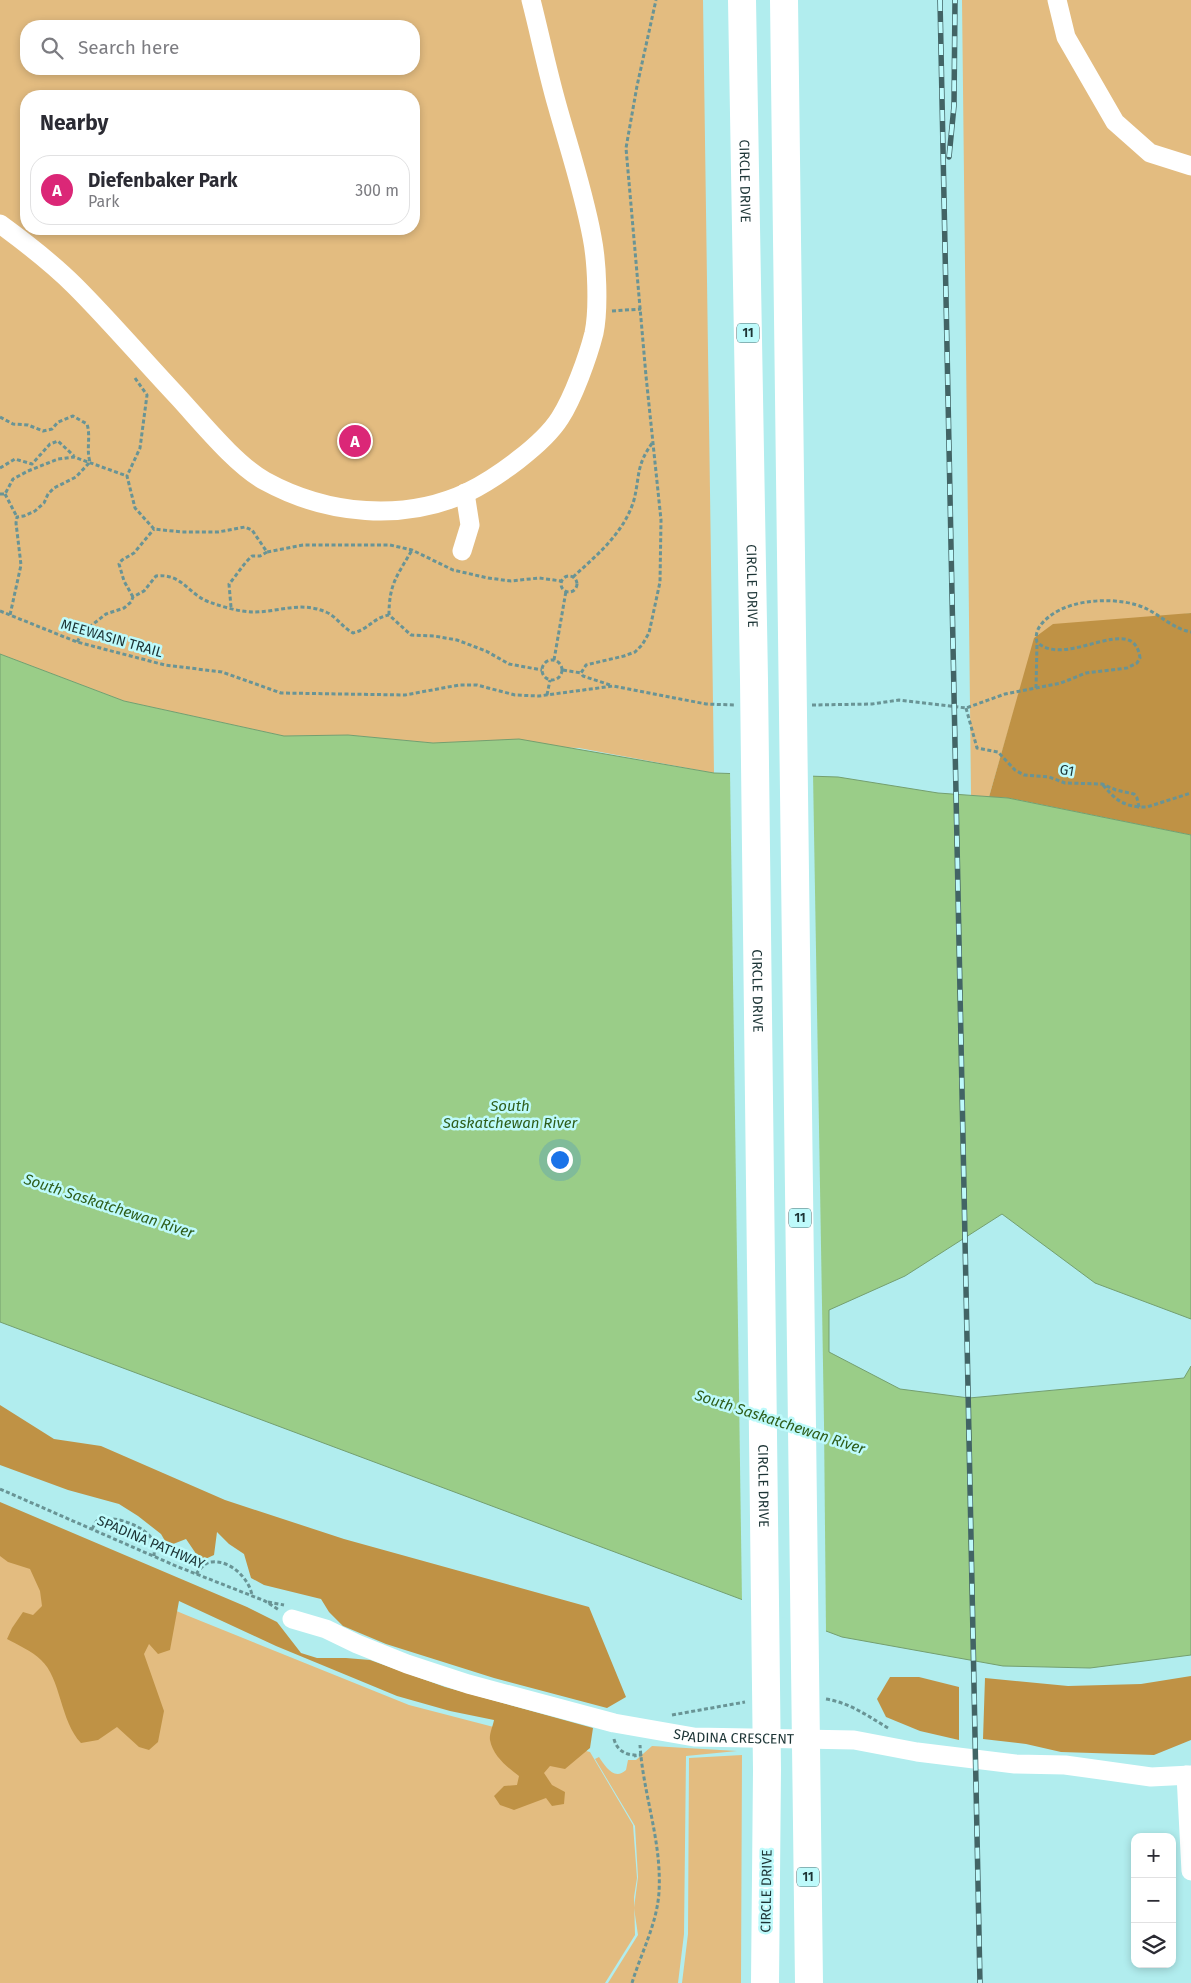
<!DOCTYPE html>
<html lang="en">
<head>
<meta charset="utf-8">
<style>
	body { margin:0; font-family:"Fira Sans",sans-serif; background:#f7f7f7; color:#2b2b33 }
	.controls { position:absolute; right:15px; bottom:15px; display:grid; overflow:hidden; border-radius:10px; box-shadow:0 2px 8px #0003 }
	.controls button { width:45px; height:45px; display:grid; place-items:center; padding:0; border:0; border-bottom:1px solid #e1e1e2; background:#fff; color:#2b2b33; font:25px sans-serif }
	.you { position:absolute; left:559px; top:1159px; width:18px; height:18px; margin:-12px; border:4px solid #fff; border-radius:50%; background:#1a73e8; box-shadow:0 0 0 8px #1a73e833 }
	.badge { display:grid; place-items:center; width:32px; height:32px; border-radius:50%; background:#db2777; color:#fff; font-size:16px; font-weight:700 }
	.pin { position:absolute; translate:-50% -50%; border:2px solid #fff; box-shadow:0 1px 5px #0006 }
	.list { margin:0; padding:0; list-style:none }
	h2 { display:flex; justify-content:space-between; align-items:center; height:65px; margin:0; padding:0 20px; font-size:21px }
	h2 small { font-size:16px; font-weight:400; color:#7c7c81 }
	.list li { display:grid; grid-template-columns:32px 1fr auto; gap:15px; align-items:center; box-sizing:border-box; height:70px; margin:0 10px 10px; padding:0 10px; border:1px solid #e1e1e2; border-radius:20px }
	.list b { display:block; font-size:19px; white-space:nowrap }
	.list p { margin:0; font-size:16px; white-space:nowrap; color:#7c7c81 }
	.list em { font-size:16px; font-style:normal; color:#7c7c81 }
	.icon { flex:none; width:28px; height:28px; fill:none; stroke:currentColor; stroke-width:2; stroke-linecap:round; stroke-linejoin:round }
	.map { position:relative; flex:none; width:1191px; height:1983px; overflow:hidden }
	.search { position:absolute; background:#fff; box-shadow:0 2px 8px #0003; left:20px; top:20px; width:400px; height:55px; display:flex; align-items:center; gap:12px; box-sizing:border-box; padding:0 18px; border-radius:20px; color:#7c7c81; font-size:19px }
	.panel { position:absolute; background:#fff; box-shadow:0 2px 8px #0003; left:20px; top:90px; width:400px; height:145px; border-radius:20px }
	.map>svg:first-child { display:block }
	.green { fill:#e3bc80; fill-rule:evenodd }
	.forest { fill:#bf9245 }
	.water { fill:#9acd88; stroke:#749f6f }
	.pier { fill:#b1edee }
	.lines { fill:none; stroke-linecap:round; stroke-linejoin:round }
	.path { stroke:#699495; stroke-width:3; stroke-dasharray:4 2.5; stroke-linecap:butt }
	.minor { stroke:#fff; stroke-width:19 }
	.highway { stroke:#fff; stroke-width:28 }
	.rail-casing { stroke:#426465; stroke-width:5.5 }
	.rail { stroke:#befafb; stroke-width:4; stroke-dasharray:11; stroke-linecap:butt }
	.labels { text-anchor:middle; stroke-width:5; stroke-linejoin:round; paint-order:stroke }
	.shield { fill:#befafb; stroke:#4d6f70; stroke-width:1 }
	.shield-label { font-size:12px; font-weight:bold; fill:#1c3435 }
	.street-label { font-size:14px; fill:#1c3435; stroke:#befafb }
	.water-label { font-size:15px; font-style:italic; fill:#2e5d1a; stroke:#befafb }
</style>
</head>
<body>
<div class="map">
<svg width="1191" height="1983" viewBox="0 0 1191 1983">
	<rect width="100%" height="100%" fill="#b1edee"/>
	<!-- green -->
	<g class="green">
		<path d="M0,0h703l11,773 -135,-25 -146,-5 -85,-8 -64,1 -160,-35 -124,-47zM26,26h388v43h-388zM26,96h388v133h-388z"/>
		<polygon points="962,0 1191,0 1191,613 1035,638 989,797 971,795"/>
		<polygon points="0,1532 91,1575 186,1615 409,1705 590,1752 633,1825 637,1878 634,1897 635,1935 605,1983 0,1983"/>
		<path d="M652,1746l85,5 -51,5 -2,178 -6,49h-70l30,-48 -4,-27 4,-31 -3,-51 -40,-67 4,-2c6,9 15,24 27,13l2,-10h8z"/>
		<polygon points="742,1755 741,1983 682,1983 688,1934 689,1758"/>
	</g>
	<!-- forest -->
	<g class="forest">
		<polygon points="1191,613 1191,835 1008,798 989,797 1034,638 1053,624"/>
		<polygon points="0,1405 54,1439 101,1446 225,1500 344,1539 589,1607 626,1697 607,1708 494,1678 386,1644 343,1626 329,1612 321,1599 264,1585 251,1578 244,1554 229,1544 217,1532 214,1555 201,1561 186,1539 168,1546 161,1534 138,1516 119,1504 68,1490 0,1465"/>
		<path d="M0,1502l247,105 30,15 24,31 16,5h29l24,2 75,27 148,41 -3,20 -25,21 -15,-3 -6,7 8,12 13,7 -1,12 -12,2 -6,-8 -32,12 -14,-5 -6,-9 10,-10 13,-1 2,-9c-12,-9 -26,-20 -29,-36 -1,-6 3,-14 4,-20l-44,-9 -53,-15 -121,-50 -97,-45 -9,49 -12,4 -9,-10 -5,10 20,57 -6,31 -9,8 -10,-3 -22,-20 -19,13 -17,3c-21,-22 -20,-65 -40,-83 -9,-9 -23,-15 -34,-21l5,-11 11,-16 10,3 9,-9 -2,-15 -10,-22 -22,-7 -8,-6z"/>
		<polygon points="1191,1676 1191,1740 1154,1755 1061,1752 1026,1744 983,1739 985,1678 1068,1686 1141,1684"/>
		<polygon points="890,1677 919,1677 959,1687 959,1740 920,1731 886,1717 877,1699"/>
	</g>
	<!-- water -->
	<polygon class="water" points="0,654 124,701 284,736 348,735 433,743 519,739 714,773 838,777 938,793 1008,798 1191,835 1191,1319 1095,1283 1002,1214 905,1276 829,1310 829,1352 900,1389 969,1398 1184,1378 1191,1366 1191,1655 1090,1668 1003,1666 842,1637 0,1322"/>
	<!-- pier -->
	<polygon class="pier" points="730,771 813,773 824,1423 826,1633 742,1602"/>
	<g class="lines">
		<!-- path -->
		<g class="path">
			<polyline points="612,311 641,309"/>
			<polyline points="135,378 147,395 140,448 127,476 135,508 154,529 182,532 218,532 245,527 252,530 267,552 303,545 390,545 412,550 453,570 488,578 511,581 539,578 561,581"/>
			<path d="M0,417l13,7 15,1 15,6 9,-2 6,-7 15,-6 14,8c4,13 -1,25 3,38l-14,15 -22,11 -6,6 -4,9 -9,8 -11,5 -7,1 -1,6 5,42 -11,50"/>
			<polyline points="0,468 15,459 32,464 50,444 58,441 74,456"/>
			<polyline points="0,494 5,494 13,479 28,471 58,459 74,457 127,476"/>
			<polyline points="5,494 17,517"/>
			<circle cx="569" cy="584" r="8"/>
			<path d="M573,577c24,-22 51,-44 61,-77 6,-25 2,-35 19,-58"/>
			<polyline points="133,597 124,581 119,564 122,560 134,553 154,529"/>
			<path d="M231,607l-2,-23c8,-9 14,-20 23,-28h8l7,-4"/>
			<polyline points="0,611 77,642 165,665 222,672 281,693 405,695 459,685 477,685 515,695 539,696 613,686 706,704 734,705"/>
			<path d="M389,615c0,-31 8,-39 23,-65"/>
			<path d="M77,642l6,-10 23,-18 18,-6 7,-6 2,-5 11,-6 12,-15c26,-3 32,18 53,26 14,5 31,10 45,10 25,0 46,-11 72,0 11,5 17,16 27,21 16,-4 20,-15 36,-18l22,20 23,1 23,4 29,11 23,13 33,6"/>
			<polyline points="554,660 566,591"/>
			<circle cx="552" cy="670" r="10"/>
			<polyline points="563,670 581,673"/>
			<polyline points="610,685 583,676 581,673 586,665 624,656 635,652 642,645 649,633 660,582 661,520 646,376 626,148 637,86 656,0"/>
			<polyline points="1036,688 1037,643"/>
			<polyline points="547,695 550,680"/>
			<path d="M812,705l60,-1 27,-4 67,8 39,-14 56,-11 25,-10 41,-5 10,-5 3,-5c-6,-48 -74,12 -103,-16 -3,-11 4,-19 13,-26 23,-18 71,-20 97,-7 14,7 27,20 44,23"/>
			<polyline points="966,708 977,748 998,752 1015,770 1024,775 1049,777 1065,783 1102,784 1116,790 1134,794 1137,798 1139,807 1147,807 1191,793"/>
			<path d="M1103,785c11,13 18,20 36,22"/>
			<polyline points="0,1489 176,1566 265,1601 279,1610"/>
			<path d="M92,1529c2,-3 3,-8 7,-9 15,-6 52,8 55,24 1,4 0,9 0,12"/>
			<path d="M196,1574c4,-5 9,-12 16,-12 19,-2 37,17 40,33"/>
			<polyline points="268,1602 284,1605"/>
			<path d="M826,1699c24,4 42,17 62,29"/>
			<polyline points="672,1715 745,1702"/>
			<path d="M614,1739c3,13 14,17 27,16l-7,1"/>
			<path d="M632,1983c9,-30 25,-59 27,-91 3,-51 -16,-98 -19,-147"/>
		</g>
		<!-- minor -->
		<g class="minor">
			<polyline points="1057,0 1066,37 1115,122 1150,153 1191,166"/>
			<path d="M0,224c26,19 52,39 75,62 36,36 69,75 104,112 23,25 57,67 86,83 62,34 139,41 203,11 28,-14 75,-47 92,-74 13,-20 28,-61 34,-85 5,-24 3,-71 -2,-96 -8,-44 -23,-89 -35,-132 -10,-35 -17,-70 -26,-105"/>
			<polyline points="462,551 470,525 465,493"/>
			<path id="s1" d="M292,1619l34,10 31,15 50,20 61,20 146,39 80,14 160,3 63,12 98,12 50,1 86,12 40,-2"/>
			<polyline points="1186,1775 1191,1871"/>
		</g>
		<!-- highway -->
		<g class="highway">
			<path id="s2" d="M742,0l12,680 13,1090 -2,213"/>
			<polyline points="784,0 809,1983"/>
		</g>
		<defs>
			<g id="rail">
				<polyline points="940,0 980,1983"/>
				<polyline points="949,157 954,106 955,0"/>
			</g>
		</defs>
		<!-- rail casing -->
		<use href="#rail" class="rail-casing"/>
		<!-- rail -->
		<use href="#rail" class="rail"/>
	</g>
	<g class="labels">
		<!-- shield labels -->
		<g class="shield">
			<rect x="737" y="323.5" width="22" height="19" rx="4"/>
			<rect x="789" y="1208.5" width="22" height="19" rx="4"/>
			<rect x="797" y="1867.5" width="22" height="19" rx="4"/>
		</g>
		<g class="shield-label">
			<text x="748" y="337">11</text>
			<text x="800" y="1222">11</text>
			<text x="808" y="1881">11</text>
		</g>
		<!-- street labels -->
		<g class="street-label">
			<text dy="5" stroke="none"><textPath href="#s2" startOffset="181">CIRCLE DRIVE</textPath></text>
			<text dy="5" stroke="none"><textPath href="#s2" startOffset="586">CIRCLE DRIVE</textPath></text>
			<text transform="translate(112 638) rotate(16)" y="5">MEEWASIN TRAIL</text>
			<text transform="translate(1067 770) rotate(10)" y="5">G1</text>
			<text dy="5" stroke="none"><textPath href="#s2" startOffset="991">CIRCLE DRIVE</textPath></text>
			<text dy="5" stroke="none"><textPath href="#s2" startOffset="1486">CIRCLE DRIVE</textPath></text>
			<text transform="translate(151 1542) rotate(23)" y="5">SPADINA PATHWAY</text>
			<text dy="5" stroke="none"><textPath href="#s1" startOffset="460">SPADINA CRESCENT</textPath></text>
			<text transform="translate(766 1891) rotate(-89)" y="5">CIRCLE DRIVE</text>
		</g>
		<!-- water labels -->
		<g class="water-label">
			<text x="510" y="1111">South<tspan x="510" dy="17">Saskatchewan River</tspan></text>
			<text transform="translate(109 1206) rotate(18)" y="5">South Saskatchewan River</text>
			<text transform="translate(780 1422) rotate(18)" y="5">South Saskatchewan River</text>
		</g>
	</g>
</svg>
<div class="controls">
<button>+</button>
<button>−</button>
<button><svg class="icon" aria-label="layers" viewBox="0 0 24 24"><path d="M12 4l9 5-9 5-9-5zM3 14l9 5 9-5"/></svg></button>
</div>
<div class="you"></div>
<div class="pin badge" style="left:355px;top:441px">A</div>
<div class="search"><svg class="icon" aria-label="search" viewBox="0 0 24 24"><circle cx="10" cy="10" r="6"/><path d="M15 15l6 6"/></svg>Search here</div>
<section class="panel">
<h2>Nearby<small></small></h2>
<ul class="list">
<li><span class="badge">A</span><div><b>Diefenbaker Park</b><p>Park</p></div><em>300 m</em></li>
</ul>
</section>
</div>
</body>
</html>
